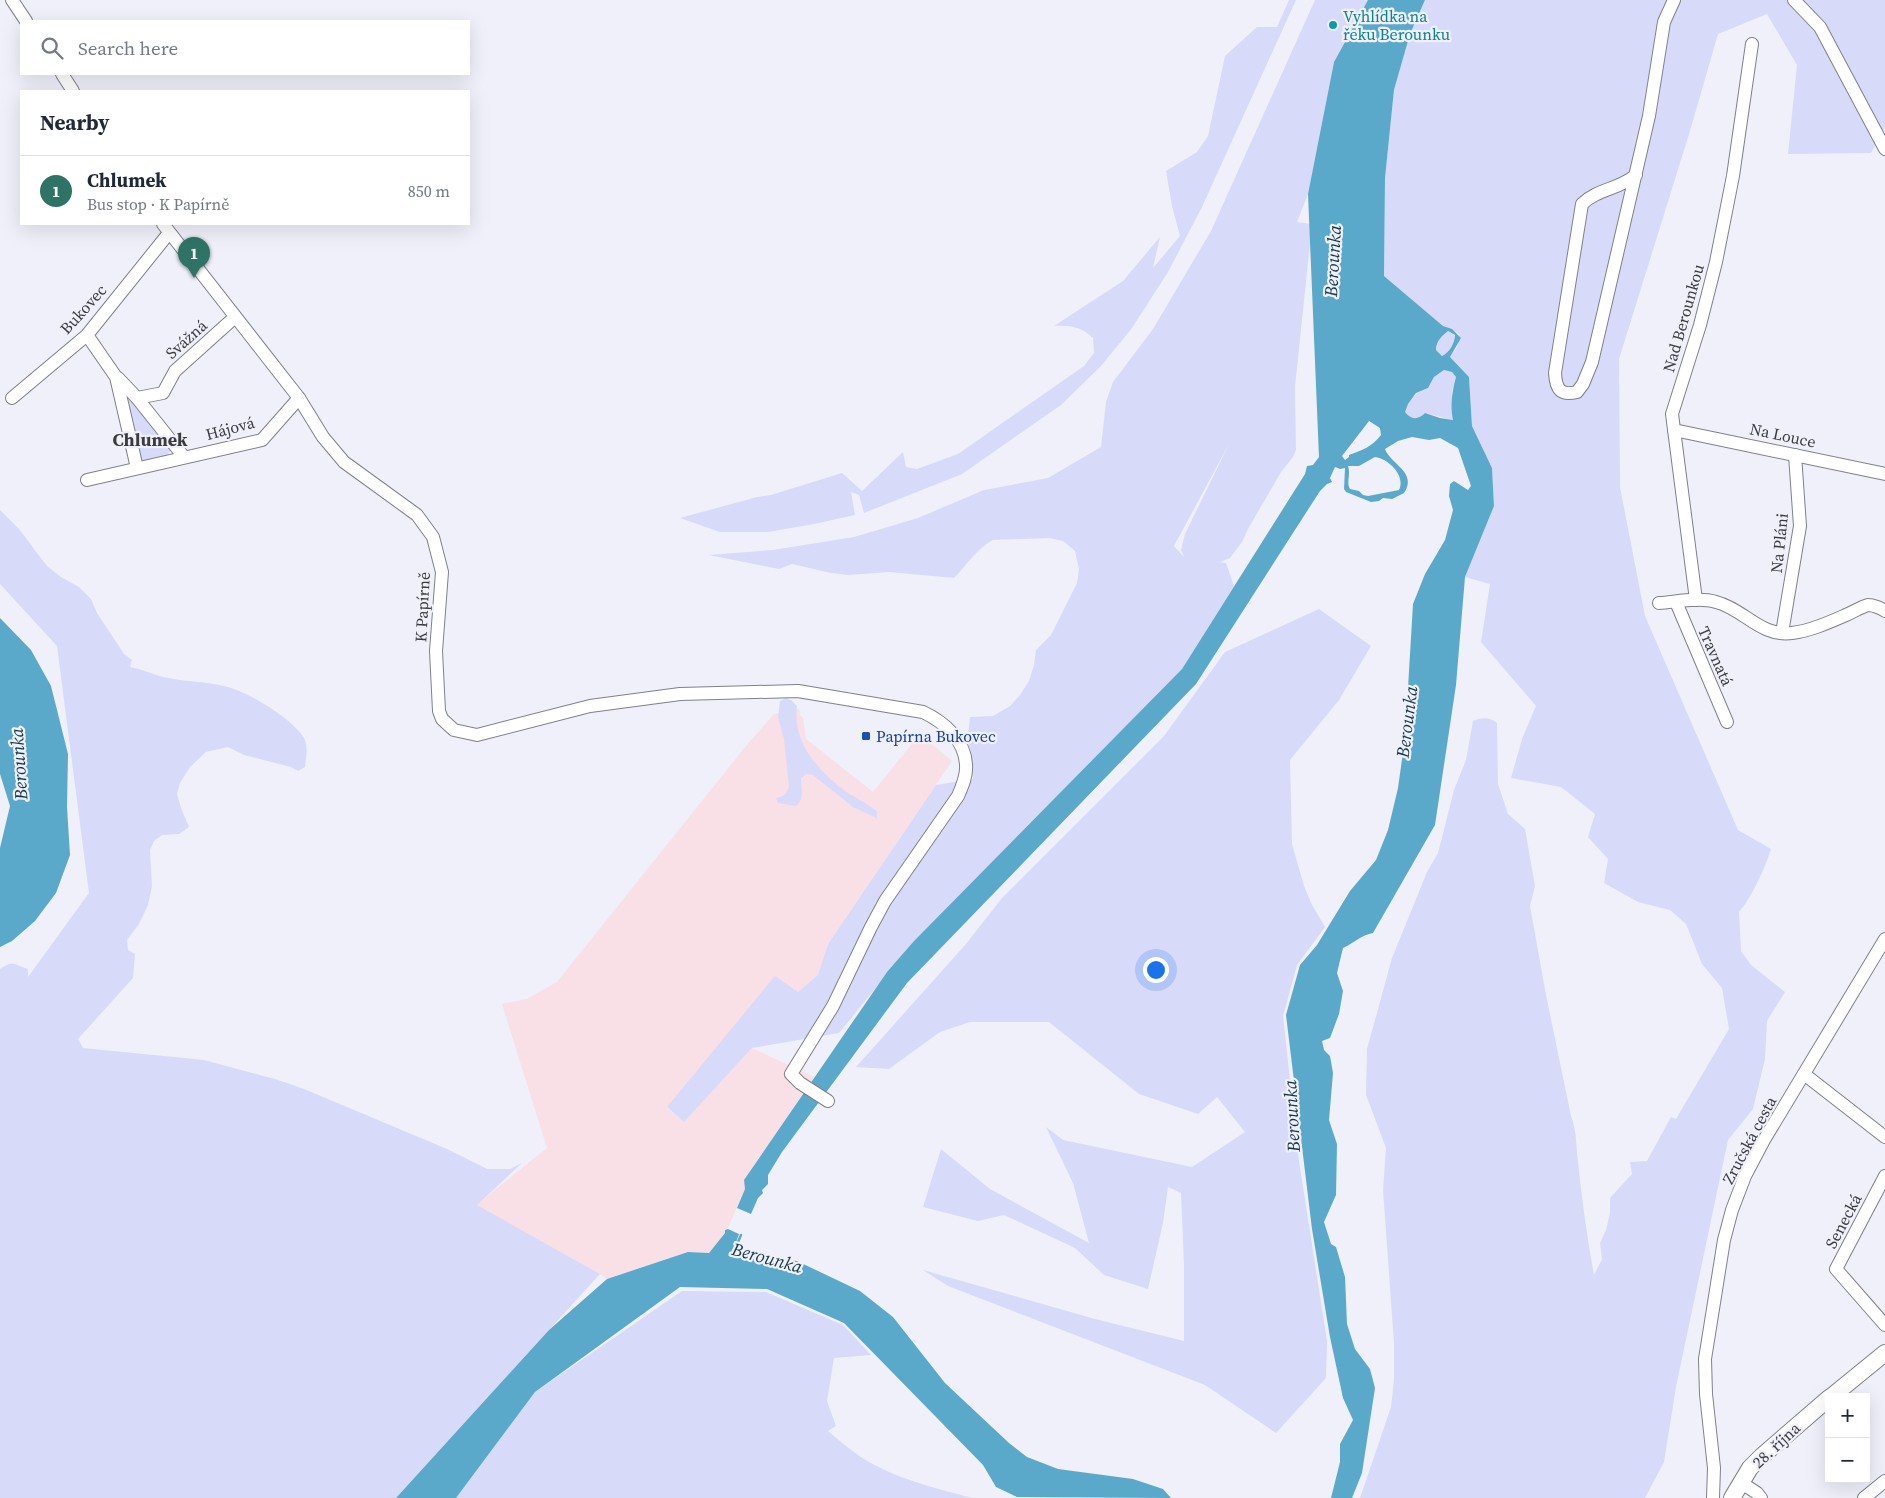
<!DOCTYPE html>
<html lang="en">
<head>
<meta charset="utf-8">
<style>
	body { margin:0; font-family:"Source Serif 4",serif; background:#f2f2f3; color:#1f2937 }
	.controls { position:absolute; right:15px; bottom:15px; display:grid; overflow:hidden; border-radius:0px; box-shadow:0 5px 20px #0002 }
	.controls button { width:45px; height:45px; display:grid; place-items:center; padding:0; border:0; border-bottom:1px solid #e0e1e3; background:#fff; color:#1f2937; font:25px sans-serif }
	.you { position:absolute; left:1155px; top:969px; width:18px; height:18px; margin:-12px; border:4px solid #fff; border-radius:50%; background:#1a73e8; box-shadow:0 0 0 8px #1a73e833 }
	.badge { display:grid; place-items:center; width:32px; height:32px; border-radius:50%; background:#2e7366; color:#fff; font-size:16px; font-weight:700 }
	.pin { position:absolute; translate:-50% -41px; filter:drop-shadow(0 1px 2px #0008) }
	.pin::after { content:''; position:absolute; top:26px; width:18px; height:15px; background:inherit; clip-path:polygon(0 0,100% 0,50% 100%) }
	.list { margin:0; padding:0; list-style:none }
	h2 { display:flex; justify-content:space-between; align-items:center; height:65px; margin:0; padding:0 20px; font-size:21px }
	h2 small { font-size:16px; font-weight:400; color:#747a83 }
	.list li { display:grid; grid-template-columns:32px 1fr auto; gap:15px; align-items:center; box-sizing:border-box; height:70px; padding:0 20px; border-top:1px solid #e0e1e3 }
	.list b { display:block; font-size:19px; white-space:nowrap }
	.list p { margin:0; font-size:16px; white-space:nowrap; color:#747a83 }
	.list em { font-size:16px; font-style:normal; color:#747a83 }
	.icon { flex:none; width:28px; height:28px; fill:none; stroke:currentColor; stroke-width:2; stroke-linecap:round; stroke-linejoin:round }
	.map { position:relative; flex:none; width:1885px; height:1498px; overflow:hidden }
	.search { position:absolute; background:#fff; box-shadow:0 5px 20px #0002; left:20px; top:20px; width:450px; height:55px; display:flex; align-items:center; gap:12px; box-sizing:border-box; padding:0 18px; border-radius:0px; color:#747a83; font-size:19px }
	.panel { position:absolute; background:#fff; box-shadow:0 5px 20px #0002; left:20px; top:90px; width:450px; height:135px; border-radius:0px }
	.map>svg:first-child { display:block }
	.industrial { fill:#f9dfe6 }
	.green { fill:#d8dafa; fill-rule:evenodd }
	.water { fill:#5ba9ca; fill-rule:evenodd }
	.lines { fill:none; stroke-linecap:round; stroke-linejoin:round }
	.stream { stroke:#5ba9ca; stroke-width:2.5 }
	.minor-casing { stroke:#7f808a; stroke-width:14 }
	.major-casing { stroke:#7f808a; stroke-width:18 }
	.minor { stroke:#fff; stroke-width:12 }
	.major { stroke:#fff; stroke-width:16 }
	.culture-dot { fill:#0f9aa8; stroke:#eff0fa; stroke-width:2 }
	.transit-dot { fill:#1a4fb4; stroke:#eff0fa; stroke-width:2 }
	.labels { text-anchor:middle; stroke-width:4.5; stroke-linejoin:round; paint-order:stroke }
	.culture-label { font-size:16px; fill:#0d838f; stroke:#eff0fa; text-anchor:start }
	.street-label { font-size:16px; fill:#3c3c40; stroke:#eff0fa }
	.transit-label { font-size:16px; fill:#164399; stroke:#eff0fa; text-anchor:start }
	.water-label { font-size:18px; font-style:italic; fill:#143846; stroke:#eff0fa }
	.neighbourhood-label { font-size:18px; font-weight:bold; fill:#3c3c40; stroke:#eff0fa }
</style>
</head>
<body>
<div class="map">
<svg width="1885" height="1498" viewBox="0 0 1885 1498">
	<rect width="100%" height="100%" fill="#eff0fa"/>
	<!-- industrial -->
	<polygon class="industrial" points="799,709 800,715 803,718 806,739 873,792 920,734 952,761 828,944 818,975 798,992 775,977 667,1108 684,1122 752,1048 814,1077 744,1180 745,1189 727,1230 709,1253 688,1252 607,1279 600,1274 476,1205 547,1148 502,1004 527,999 557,982 746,746 774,714"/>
	<!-- green -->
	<g class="green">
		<path d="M1289,0h7l-94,207 -34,65 -36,56 -31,38 -40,39 -99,69 -98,39 -5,-18 -8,-3 4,23 -41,9 -46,8h-48l-40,-14 77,-21 14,-2 71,-22 20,18 41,-39 3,15 11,2 41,-15 126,-88 10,-13 -1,-15c-11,-11 -23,-13 -39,-12l69,-45 37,-44 -7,31 27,-32 -8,-30 -6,-35 31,-19 11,-16 17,-80 32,-29h20z"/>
		<path d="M1315,0h53l-34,62 -26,132 -11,28 15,2 -17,163 1,63 -3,7 -12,15 -33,57 -6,13 -12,16 -10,4 6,1 8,23 -52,83 -268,272 -75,92 -87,15 -68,74 -17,-15 108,-131 23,16 20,-17 10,-31 108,-159 37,-6 -5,-42 2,-20 23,-1 17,-10 10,-11 9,-14 5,-16 2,-15 15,-15 26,-52 2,-14 -4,-18 -12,-10 -13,-3 -57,2c-16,8 -27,26 -39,38l-65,-6 -40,3 -18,-2 -39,-9 -13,5 -70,-14 64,-5 81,-13 64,-19 66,-28 64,-12 53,-31 5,-45 7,-20 40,-53 58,-98zM1229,444l-44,90 -4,16 3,7 -10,-11z"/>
		<path d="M1425,0h460v128l-14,25 -83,1 9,-89 -30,-51 -49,20 -28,97 -71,228 1,128 25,129 93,214 33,19c-5,17 -20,50 -32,63l2,39 10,14 34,27 -18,29 -2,38 -12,50 -25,31 -52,247 -12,75 -19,36h-285l31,-91 3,-27v-37l-11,-153 3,-42 -20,-53 1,-46 25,-91 35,-86 11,-19 16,-63 12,-30 7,-39c9,-4 17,-4 24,2l1,61 10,30 17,15 10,57 -5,20 16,89 25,121c6,16 5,30 7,46 4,38 9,76 16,113l8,-16 -2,-16 6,-13 4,-17v-15l22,-24 -2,-12 17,-1 24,-44 5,2 53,-90 -7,-41 -20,-24 -16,-40 -16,-14 -32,-8 -34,-19 4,-24 -20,-22 7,-23 -34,-27 -50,-9 11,-39 14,-33 -55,-64 9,-58 -25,-7 29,-71 -2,-38 -20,-42 -3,-49 -19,-20 7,-10 2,-13 -16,-8 -59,-50 1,-98 9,-88 16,-56z"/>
		<path d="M1448,331l7,5c0,7 -6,17 -13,20l-6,-6c0,-9 6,-14 12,-19z"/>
		<path d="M1444,370l8,2 4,5 -4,15 1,28 -28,-7c-7,7 -13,7 -21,-1l4,-8 9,-11 11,-5 6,-11z"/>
		<path d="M119,384l52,64c-2,12 -18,12 -29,14z"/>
		<path d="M0,510l19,19 28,37 14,11 18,10 12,12 6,14 27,41 8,6 -2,7c12,2 22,7 33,10 20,5 41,4 61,9 21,4 72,34 81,54 3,9 1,18 0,27l-7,4 -7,-4 -47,-12 -16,-8 -22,5 -16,15 -10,16 -3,11 4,14 8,19 -10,7 -17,1 -8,6 -4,9 2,36 -4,19 -9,19 -12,16 1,10 7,4 -2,24 -55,61 5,9 121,12 71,19 29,10 143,60 40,20h23l12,-6 -45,42 123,69 -204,224h-396v-529c15,-10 13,-4 28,0v8l61,-84 -32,-247 -57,-62z"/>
		<polygon points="1319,609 1371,646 1339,700 1290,760 1292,844 1304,886 1312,905 1325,927 1297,965 1283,1016 1299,1161 1327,1341 1326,1378 1276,1433 1205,1385 948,1286 923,1270 1095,1319 1184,1341 1184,1265 1181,1193 1168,1187 1163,1223 1148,1289 1104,1275 1075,1248 1004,1215 978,1221 923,1207 941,1149 990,1189 1089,1243 1073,1183 1046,1127 1063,1140 1192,1167 1245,1132 1217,1097 1198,1114 1139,1094 1049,1022 970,1022 940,1032 889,1069 856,1067 966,944 1002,898 1164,736 1225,652"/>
		<path d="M786,698l5,2 6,6c-5,36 21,65 48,85 10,7 23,12 32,21v6l-24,-11 -40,-32 -7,-1 -5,4c0,10 4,21 -5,28l-18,-3 -2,-5c8,-1 11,-4 13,-12l-5,-47 -6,-22 2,-16z"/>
		<path d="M682,1291l84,1 77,33 28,30 -37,3 -7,43 9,25 -8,5c11,9 22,19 33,26 34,22 74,31 112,41h-517l79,-106z"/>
	</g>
	<!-- water -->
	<g class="water">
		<path d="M1368,0h57l-15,34 -16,56 -9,88 -1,98 59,50 9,3 9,9 -11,19 19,20 3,49 20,42 2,38 -29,71 -9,108 -21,140 -62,108c-14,3 -17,9 -30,15l-6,25 6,18 -4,23 -9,24 -8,3 2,9 6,6 3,17 -4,47 8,24 -1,51 -12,27 7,22 5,3 9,30 2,47 8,25 15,20 5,19 -13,85 -10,25h-21l9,-36v-18l13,-24 -10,-22 -13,-61 -18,-108 -26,-214 14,-50 17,-20 33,-54 26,-31 12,-30 10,-42 7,-50 8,-134 12,-30 20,-34 8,-30 -4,-14 1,-12 4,-3 14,9 3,-4 -13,-38 -18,-10 -11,2 -17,-3 -14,4 -13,8c5,15 33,23 19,44l-12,6 -9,-1 -4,3 -8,1 -25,-10 -2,-3 1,-21 -5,1 -5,-2 -5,11 2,4 -5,2 -7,7 -124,193 -289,299 -125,169 -14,23v9l-6,6 1,3 -5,5 -7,16 -14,-6 8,-19 -1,-9 143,-208 27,-31 268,-272 123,-195 2,-8 6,-1 6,-8 -11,-263 26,-132zM1448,331l7,4c0,8 -6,18 -13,21l-6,-6c0,-9 6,-14 12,-19zM1444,370l8,2 4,5c-4,15 -6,28 -3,43l-13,-2 -15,-5c-7,7 -14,7 -20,-1l3,-8 8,-11 12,-5 6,-11zM1369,421l11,7 1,7c-9,12 -19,15 -32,20v2l-4,3 -3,-4zM1375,457c14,2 31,19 24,33l-31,6 -5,-1 -4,-4 -9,-2c-4,-7 1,-14 -2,-23h11z"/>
		<polygon points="0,618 31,650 51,686 68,754 67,807 70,855 56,893 35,921 12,941 0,947 0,848 10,806 0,774"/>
		<polygon points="728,1229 739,1234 733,1251 797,1261 860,1291 893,1317 945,1383 1009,1443 1027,1457 1058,1469 1133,1479 1163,1489 1171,1498 1017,1497 996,1487 983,1465 844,1323 767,1289 680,1287 535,1392 456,1498 396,1498 549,1330 607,1279 688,1252 709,1253 725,1233 725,1230"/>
	</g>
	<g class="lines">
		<!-- stream -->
		<polyline class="stream" points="732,1249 735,1249 741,1235"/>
		<defs>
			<g id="minor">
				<polyline points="12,0 26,21"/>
				<polyline points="1794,0 1820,27 1885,149"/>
				<polyline points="62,74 73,91"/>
				<path d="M1636,175c-16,14 -39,14 -54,29l-27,169c1,16 5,23 22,19l6,-8 9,-22 57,-246 15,-94 10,-22"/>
				<path d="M163,224l136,174 24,39 21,25 73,53 16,22 9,35 -6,79 3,60 3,8 12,11 23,5 113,-29 90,-12 118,-3 125,21c21,10 42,28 43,53 1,11 -4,22 -8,31l-73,105 -14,26 -38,79 -42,68 9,9 28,18"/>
				<polyline points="87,335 116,377 137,468"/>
				<polyline points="118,378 137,398 184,457"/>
				<polyline points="12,398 87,335 169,233"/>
				<polyline points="137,398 163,393 175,371 235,317"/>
				<polyline points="1674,430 1885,474"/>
				<polyline points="87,480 262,440 299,398"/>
				<polyline points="1696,600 1672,414 1700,325 1716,262 1733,176 1752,44"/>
				<polyline points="1676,602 1727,722"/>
				<path d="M1659,603c17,-1 40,-6 57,-1 28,7 44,35 76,31 18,-2 38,-11 54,-18 7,-3 15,-8 22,-10 5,0 13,3 17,6"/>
				<polyline points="1782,633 1800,526 1795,455"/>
				<polyline points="1804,1074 1885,1137"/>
				<polyline points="1885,1176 1836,1269 1885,1325"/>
				<polyline points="1740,1482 1757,1493 1761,1498"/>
				<polyline points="1713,1498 1714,1468 1706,1394 1705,1359 1724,1240 1732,1210 1745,1176 1764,1140 1885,939"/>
				<polyline points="1864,1498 1885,1481"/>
			</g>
			<g id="major">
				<polyline points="1831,1397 1885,1353"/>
				<polyline points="1732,1498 1750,1468 1762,1456 1829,1398"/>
			</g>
		</defs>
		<!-- minor casing -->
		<use href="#minor" class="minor-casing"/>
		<!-- major casing -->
		<use href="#major" class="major-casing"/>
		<!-- minor -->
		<use href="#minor" class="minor"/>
		<!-- major -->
		<use href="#major" class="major"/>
	</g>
	<!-- markers -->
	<circle class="culture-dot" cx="1333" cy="25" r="5"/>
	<rect class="transit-dot" x="861" y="731" width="10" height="10" rx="2.5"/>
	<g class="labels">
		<!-- culture labels -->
		<g class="culture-label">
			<text x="1343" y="22">Vyhlídka na<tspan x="1343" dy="18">řeku Berounku</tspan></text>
		</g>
		<!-- street labels -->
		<g class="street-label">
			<text transform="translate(83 309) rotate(-48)" y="6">Bukovec</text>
			<text transform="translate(1683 318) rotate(-74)" y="6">Nad Berounkou</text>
			<text transform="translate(186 339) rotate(-42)" y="6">Svážná</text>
			<text transform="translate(230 428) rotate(-15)" y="6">Hájová</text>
			<text transform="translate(1783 435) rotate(12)" y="6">Na Louce</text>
			<text transform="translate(1779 543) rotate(-84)" y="6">Na Pláni</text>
			<text transform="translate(422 607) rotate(-87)" y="6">K Papírně</text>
			<text transform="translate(1716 656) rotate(66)" y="6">Travnatá</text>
			<text transform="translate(1749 1140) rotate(-62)" y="6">Zručská cesta</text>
			<text transform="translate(1843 1221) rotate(-62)" y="6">Senecká</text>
			<text transform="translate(1776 1445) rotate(-43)" y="6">28. října</text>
		</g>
		<!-- transit labels -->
		<g class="transit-label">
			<text x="876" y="742">Papírna Bukovec</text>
		</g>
		<!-- water labels -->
		<g class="water-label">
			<text transform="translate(1333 261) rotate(-87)" y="6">Berounka</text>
			<text transform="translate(1407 722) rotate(-83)" y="6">Berounka</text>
			<text transform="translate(19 764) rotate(-94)" y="6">Berounka</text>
			<text transform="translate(1292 1116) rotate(-93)" y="6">Berounka</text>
			<text transform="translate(767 1258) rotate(15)" y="6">Berounka</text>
		</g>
		<!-- neighbourhood labels -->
		<g class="neighbourhood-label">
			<text x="150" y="446">Chlumek</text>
		</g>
	</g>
</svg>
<div class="controls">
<button>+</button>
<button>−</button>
</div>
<div class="you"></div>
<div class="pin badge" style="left:194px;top:278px">1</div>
<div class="search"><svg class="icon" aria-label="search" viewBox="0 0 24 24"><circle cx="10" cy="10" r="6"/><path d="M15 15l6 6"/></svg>Search here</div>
<section class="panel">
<h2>Nearby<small></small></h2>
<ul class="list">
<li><span class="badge">1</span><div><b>Chlumek</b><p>Bus stop · K Papírně</p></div><em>850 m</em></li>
</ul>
</section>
</div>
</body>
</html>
